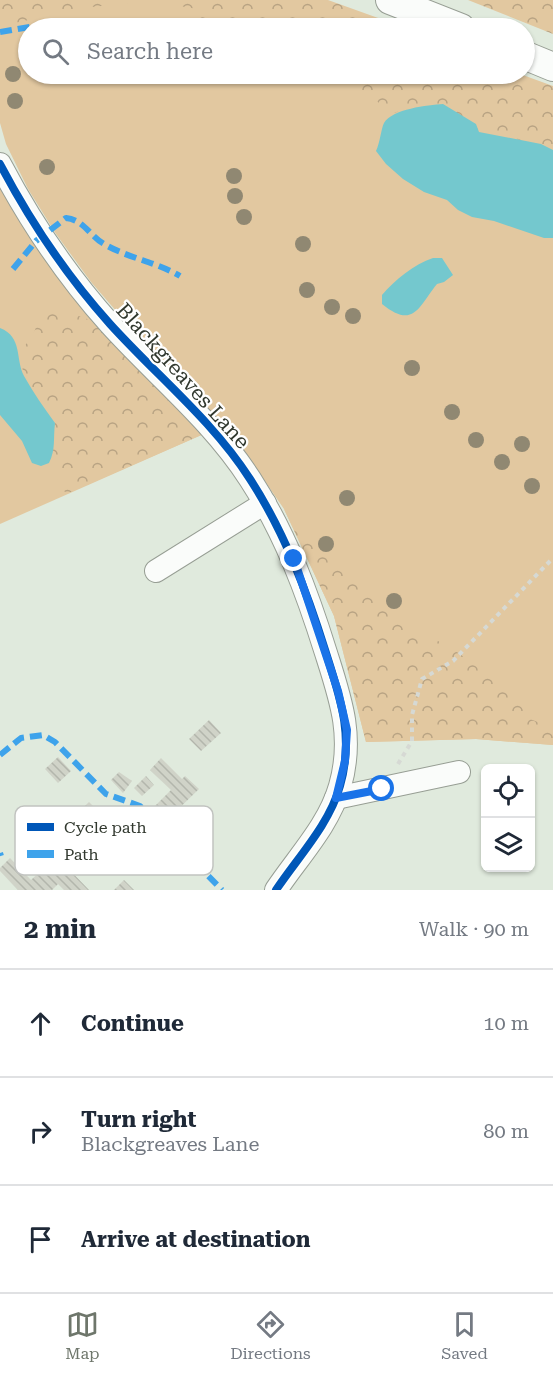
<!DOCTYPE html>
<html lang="en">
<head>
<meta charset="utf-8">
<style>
	body { margin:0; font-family:"Roboto Serif",serif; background:#f2f2f3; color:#1f2937 }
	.controls { position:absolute; right:18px; bottom:18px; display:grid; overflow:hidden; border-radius:9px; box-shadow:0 2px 4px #0004 }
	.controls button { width:54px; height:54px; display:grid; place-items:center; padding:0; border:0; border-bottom:2px solid #e0e1e3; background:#fff; color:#1f2937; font:30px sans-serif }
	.stop { position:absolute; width:18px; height:18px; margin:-14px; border:4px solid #1a73e8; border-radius:50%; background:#fff }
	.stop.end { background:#1a73e8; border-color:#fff; box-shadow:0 2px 6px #0008 }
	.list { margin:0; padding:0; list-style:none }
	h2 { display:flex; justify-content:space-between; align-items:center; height:78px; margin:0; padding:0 24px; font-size:26px }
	h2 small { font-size:20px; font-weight:400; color:#747a83 }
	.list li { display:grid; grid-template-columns:39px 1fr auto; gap:18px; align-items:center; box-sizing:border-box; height:108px; padding:0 24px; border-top:2px solid #e0e1e3 }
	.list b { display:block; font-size:22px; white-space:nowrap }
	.list p { margin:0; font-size:20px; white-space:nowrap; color:#747a83 }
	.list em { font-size:20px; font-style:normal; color:#747a83 }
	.icon { flex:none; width:33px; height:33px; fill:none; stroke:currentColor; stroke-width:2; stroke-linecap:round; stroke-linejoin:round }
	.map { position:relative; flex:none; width:553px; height:890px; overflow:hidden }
	.search { position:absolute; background:#fff; box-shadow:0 2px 4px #0004; left:18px; right:18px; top:18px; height:66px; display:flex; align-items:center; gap:15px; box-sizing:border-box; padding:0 21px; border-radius:33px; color:#747a83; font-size:22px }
	.sheet { height:402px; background:#fff }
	nav { display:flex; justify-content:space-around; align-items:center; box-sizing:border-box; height:84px; border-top:2px solid #e0e1e3; background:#fff; font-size:16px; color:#747a83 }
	nav a { display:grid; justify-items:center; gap:3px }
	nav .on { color:#6e766b }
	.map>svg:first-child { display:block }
	.green { fill:#e2c8a0 }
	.forest { fill:url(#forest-crowns) }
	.water { fill:#74c8ce }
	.building { fill:url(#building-back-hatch) }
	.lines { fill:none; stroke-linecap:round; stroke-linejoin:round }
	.minor-casing { stroke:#979e94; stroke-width:24 }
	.major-casing { stroke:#979e94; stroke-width:30 }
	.path { stroke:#d6d9d4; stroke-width:4; stroke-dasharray:4.5 4.5; stroke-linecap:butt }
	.minor { stroke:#fafcfa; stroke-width:22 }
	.major { stroke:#fafcfa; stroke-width:28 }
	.quiet { stroke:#3ea3eb; stroke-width:6; stroke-dasharray:12 6; stroke-linecap:butt }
	.cycleway-casing { stroke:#fff; stroke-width:11 }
	.cycleway { stroke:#0057b8; stroke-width:8 }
	.tree { fill:#908872 }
	.route { stroke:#1a73e8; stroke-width:8 }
	.labels { text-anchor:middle; stroke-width:4.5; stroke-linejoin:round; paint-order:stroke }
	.street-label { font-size:21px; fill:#31382e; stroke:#fff }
	.key { fill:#fff; stroke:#c1c3c0; stroke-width:1.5 }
	.key-label { font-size:16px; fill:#31382e }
</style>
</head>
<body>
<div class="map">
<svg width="553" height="890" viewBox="0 0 553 890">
	<defs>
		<pattern id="forest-crowns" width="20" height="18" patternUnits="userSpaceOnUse" patternTransform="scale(1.5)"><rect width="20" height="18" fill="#e2c8a0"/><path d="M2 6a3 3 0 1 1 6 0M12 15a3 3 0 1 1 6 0" fill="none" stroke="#b8a383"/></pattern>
		<pattern id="building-back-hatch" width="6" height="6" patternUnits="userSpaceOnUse" patternTransform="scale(1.5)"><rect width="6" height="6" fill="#d0d3c8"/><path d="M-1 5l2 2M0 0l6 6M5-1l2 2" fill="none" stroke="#b3b6ac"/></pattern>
	</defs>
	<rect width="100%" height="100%" fill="#e0eadd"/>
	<!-- green -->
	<g class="green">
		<polygon points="0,0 310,0 374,28 28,28 28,74 474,74 553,109 553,745 476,739 366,742 334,616 284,509 233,435 136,334 91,282 56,234 28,189 6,144 0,123"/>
		<polygon points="0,183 206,433 0,524"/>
	</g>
	<!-- forest -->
	<g class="forest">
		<polygon points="0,0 328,0 406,28 204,28 198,9 147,1 83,8 15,23 0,24"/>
		<polygon points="468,0 553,0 553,34"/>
		<path d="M292,74h228l33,12v64l-12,-6 -62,-12 -54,-27 -32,8 -44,-32c-17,3 -31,-1 -48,0z"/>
		<path d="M56,311l27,6 21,11 102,105 -140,61 -17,-31c7,-14 4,-24 6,-40l-32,-51 -3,-22 12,-12 7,-19z"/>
		<polygon points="284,509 416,628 460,654 512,694 530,719 553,728 553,745 476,739 366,742 334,616"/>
	</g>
	<!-- water -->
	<g class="water">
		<path d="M443,104l33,20 3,8 62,12 12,6v88h-9l-50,-17 -22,-4 -14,-7 -11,-10 -23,-8 -21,-13 -17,-15 -10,-13c4,-8 5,-22 8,-28 8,-14 44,-18 59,-19z"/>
		<path d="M433,258h9l11,17 -9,7 -7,2c-18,22 -23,46 -55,20v-9c13,-15 32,-31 51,-37z"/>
		<path d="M0,328c23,9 15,31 24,48 9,16 20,32 31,47 -2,16 1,26 -6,40l-8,3 -9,-3 -10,-22 -22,-26z"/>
	</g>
	<!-- building -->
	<g class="building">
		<polygon points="209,720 221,733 201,751 189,739"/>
		<polygon points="58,757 71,771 58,783 45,769"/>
		<polygon points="161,758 182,779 185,776 199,789 167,820 154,807 171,790 150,770"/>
		<polygon points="119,772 132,781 123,793 111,780"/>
		<polygon points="146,776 154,785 142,796 134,788"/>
		<polygon points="89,802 105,818 61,861 89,890 64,890 58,884 52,890 18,890 0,871 0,868 10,858 31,880 48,864 37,853"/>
		<polygon points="124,880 134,890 114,890"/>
	</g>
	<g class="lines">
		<defs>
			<g id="minor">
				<path d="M0,164c30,57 67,112 110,160 47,52 102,96 140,155 35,54 57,113 76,174 15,47 28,84 14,133 -11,39 -42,71 -64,104"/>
				<polyline points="156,571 265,503"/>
				<polyline points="336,798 459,772"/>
			</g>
			<g id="major">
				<polyline points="390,0 461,28"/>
				<polyline points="524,55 553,67"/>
			</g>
		</defs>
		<!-- minor casing -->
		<use href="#minor" class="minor-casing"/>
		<!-- major casing -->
		<use href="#major" class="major-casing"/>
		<!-- path -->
		<polyline class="path" points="398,764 412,741 412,715 422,679 453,661 553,558"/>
		<!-- minor -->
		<use href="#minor" class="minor"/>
		<!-- major -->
		<use href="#major" class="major"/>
		<!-- quiet -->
		<g class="quiet">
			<polyline points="0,32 53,23 115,28"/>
			<path d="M13,269l23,-28 30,-23c18,2 24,18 38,26 24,14 52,18 76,32"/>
			<polyline points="0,755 21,738 43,735 55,742 106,794 140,806 222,890"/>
			<polyline points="0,853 1,856"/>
		</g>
		<defs>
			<path id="cycleway" d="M0,164c30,57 67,112 110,160 47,52 102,96 140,155 35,54 57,113 76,174 15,47 28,84 14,133 -11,39 -42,71 -64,104"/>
		</defs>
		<!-- cycleway casing -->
		<use href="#cycleway" class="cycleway-casing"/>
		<!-- cycleway -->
		<use href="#cycleway" class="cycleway"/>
	</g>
	<!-- trees -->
	<g class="tree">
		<circle cx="13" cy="74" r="8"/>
		<circle cx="15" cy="101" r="8"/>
		<circle cx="47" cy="167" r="8"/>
		<circle cx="234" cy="176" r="8"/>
		<circle cx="235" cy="196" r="8"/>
		<circle cx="244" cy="217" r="8"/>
		<circle cx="303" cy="244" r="8"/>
		<circle cx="307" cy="290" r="8"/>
		<circle cx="332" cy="307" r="8"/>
		<circle cx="353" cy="316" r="8"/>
		<circle cx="412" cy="368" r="8"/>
		<circle cx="452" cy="412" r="8"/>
		<circle cx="476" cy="440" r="8"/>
		<circle cx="522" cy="444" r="8"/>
		<circle cx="502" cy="462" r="8"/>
		<circle cx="532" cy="486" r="8"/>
		<circle cx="347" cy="498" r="8"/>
		<circle cx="326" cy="544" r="8"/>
		<circle cx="394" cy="601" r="8"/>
	</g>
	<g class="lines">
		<!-- route -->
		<polyline class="route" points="294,559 338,691 347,730 345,761 336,798 382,789"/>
	</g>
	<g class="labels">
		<!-- street labels -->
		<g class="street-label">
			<text transform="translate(183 376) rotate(48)" y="7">Blackgreaves Lane</text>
		</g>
	</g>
	<!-- legend -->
	<rect x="15" y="806" width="198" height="69" rx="9" class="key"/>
	<rect x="27" y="823" width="27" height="8" fill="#0057b8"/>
	<rect x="27" y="850" width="27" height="8" fill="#3ea3eb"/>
	<g class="key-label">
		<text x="64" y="833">Cycle path</text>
		<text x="64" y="860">Path</text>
	</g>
</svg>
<div class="controls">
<button><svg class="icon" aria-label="locate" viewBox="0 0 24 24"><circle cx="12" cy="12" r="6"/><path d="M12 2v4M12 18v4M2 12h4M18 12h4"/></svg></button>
<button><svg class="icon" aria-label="layers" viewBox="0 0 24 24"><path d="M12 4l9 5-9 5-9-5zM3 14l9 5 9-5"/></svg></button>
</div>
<div class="stop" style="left:382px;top:789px"></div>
<div class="stop end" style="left:294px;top:559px"></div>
<div class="search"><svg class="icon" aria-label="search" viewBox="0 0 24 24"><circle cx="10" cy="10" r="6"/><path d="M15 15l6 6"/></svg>Search here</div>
</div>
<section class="sheet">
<h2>2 min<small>Walk · 90 m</small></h2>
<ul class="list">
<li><svg class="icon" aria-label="ahead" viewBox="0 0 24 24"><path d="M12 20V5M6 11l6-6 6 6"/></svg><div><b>Continue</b></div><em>10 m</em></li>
<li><svg class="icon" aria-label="right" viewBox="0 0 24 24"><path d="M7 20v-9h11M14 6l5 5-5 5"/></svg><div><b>Turn right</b><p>Blackgreaves Lane</p></div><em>80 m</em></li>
<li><svg class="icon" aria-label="arrive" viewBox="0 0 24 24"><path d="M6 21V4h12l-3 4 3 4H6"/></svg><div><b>Arrive at destination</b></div></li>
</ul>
</section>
<nav>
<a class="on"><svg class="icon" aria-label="map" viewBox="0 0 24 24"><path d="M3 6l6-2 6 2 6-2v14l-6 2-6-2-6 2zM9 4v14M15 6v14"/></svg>Map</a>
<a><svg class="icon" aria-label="directions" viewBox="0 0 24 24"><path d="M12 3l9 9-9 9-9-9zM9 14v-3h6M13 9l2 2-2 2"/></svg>Directions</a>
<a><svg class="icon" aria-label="saved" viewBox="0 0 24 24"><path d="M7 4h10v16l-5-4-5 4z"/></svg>Saved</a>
</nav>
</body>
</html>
